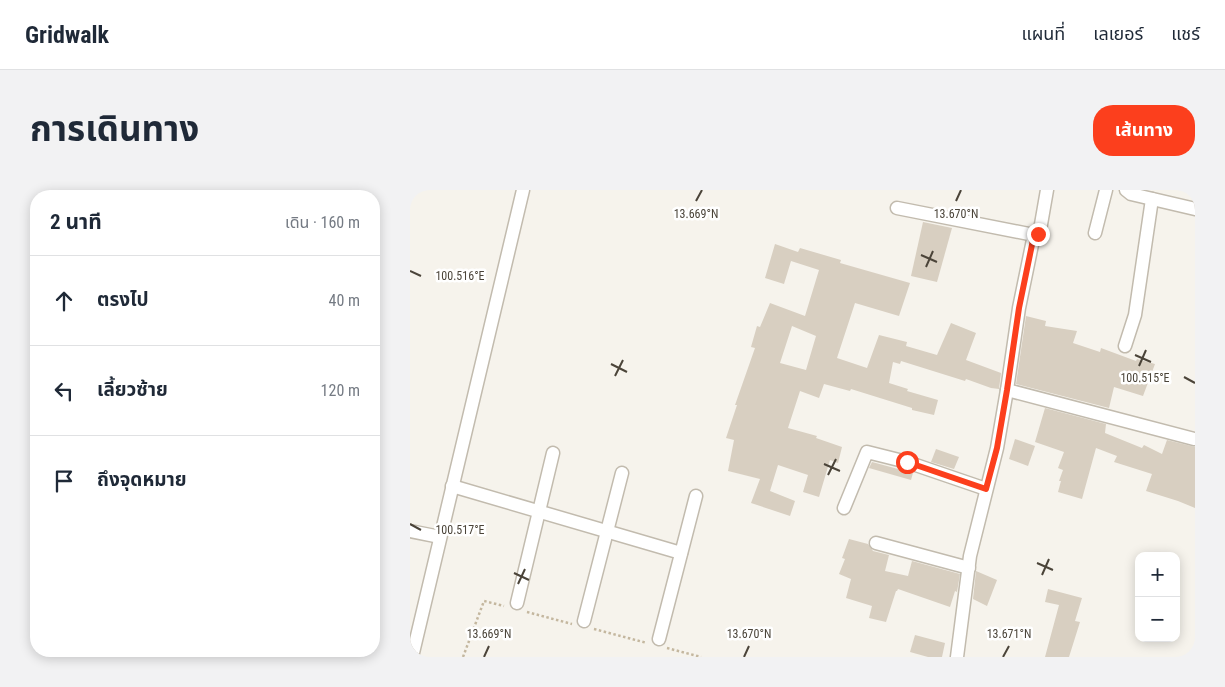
<!DOCTYPE html>
<html lang="th">
<head>
<meta charset="utf-8">
<style>
	body { margin:0; font-family:"Roboto Condensed","Noto Sans Thai",sans-serif; background:#f2f2f3; color:#1f2937 }
	.controls { position:absolute; right:15px; bottom:15px; display:grid; overflow:hidden; border-radius:10px; box-shadow:0 2px 12px #0003 }
	.controls button { width:45px; height:45px; display:grid; place-items:center; padding:0; border:0; border-bottom:1px solid #e0e1e3; background:#fff; color:#1f2937; font:25px sans-serif }
	.stop { position:absolute; width:15px; height:15px; margin:-11px; border:4px solid #fc3f1d; border-radius:50%; background:#fff }
	.stop.end { background:#fc3f1d; border-color:#fff; box-shadow:0 1px 5px #0008 }
	.list { margin:0; padding:0; list-style:none }
	h2 { display:flex; justify-content:space-between; align-items:center; height:65px; margin:0; padding:0 20px; font-size:21px }
	h2 small { font-size:16px; font-weight:400; color:#747a83 }
	.list li { display:grid; grid-template-columns:32px 1fr auto; gap:15px; align-items:center; box-sizing:border-box; height:90px; padding:0 20px; border-top:1px solid #e0e1e3 }
	.list b { display:block; font-size:19px; white-space:nowrap }
	.list em { font-size:16px; font-style:normal; color:#747a83 }
	.icon { flex:none; width:28px; height:28px; fill:none; stroke:currentColor; stroke-width:2; stroke-linecap:round; stroke-linejoin:round }
	.map { position:relative; flex:none; width:785px; height:467px; overflow:hidden; border-radius:20px }
	header { display:flex; align-items:center; gap:30px; box-sizing:border-box; height:70px; padding:0 25px; background:#fff; border-bottom:1px solid #e0e1e3 }
	header strong { font-size:24px }
	nav { display:flex; gap:28px; margin-inline-start:auto; font-size:18px }
	.intro { display:flex; align-items:center; justify-content:space-between; box-sizing:border-box; height:120px; padding:0 30px }
	h1 { margin:0; font-size:35px }
	.button { padding:12px 22px; border-radius:20px; background:#fc3f1d; color:#fff; font-size:18px; font-weight:700 }
	main { display:flex; gap:30px; padding:0 30px }
	aside { flex:1; background:#fff; border-radius:20px; box-shadow:0 2px 12px #0003 }
	.map>svg:first-child { display:block }
	.building { fill:#d8cfc1; fill-rule:evenodd }
	.lines { fill:none; stroke-linecap:round; stroke-linejoin:round }
	.minor-casing { stroke:#c2bbae; stroke-width:15 }
	.path { stroke:#c4b79f; stroke-width:2.5; stroke-dasharray:2.5 2.5; stroke-linecap:butt }
	.minor { stroke:#fff; stroke-width:12 }
	.route { stroke:#fc3f1d; stroke-width:6 }
	.ticks { fill:none; stroke:#4b4439; stroke-width:2 }
	.ticks-label { font-size:12px; text-anchor:middle; fill:#4b4439; stroke:#fff; stroke-width:5; stroke-linejoin:round; paint-order:stroke }
</style>
</head>
<body>
<header>
<strong>Gridwalk</strong>
<nav><a>แผนที่</a><a>เลเยอร์</a><a>แชร์</a></nav>
</header>
<div class="intro"><h1>การเดินทาง</h1><a class="button">เส้นทาง</a></div>
<main>
<aside>
<h2>2 นาที<small>เดิน · 160 m</small></h2>
<ul class="list">
<li><svg class="icon" aria-label="ahead" viewBox="0 0 24 24"><path d="M12 20V5M6 11l6-6 6 6"/></svg><div><b>ตรงไป</b></div><em>40 m</em></li>
<li><svg class="icon" aria-label="left" viewBox="0 0 24 24"><path d="M17 20v-9H6M10 6l-5 5 5 5"/></svg><div><b>เลี้ยวซ้าย</b></div><em>120 m</em></li>
<li><svg class="icon" aria-label="arrive" viewBox="0 0 24 24"><path d="M6 21V4h12l-3 4 3 4H6"/></svg><div><b>ถึงจุดหมาย</b></div></li>
</ul>
</aside>
<div class="map">
<svg width="785" height="467" viewBox="0 0 785 467">
	<rect width="100%" height="100%" fill="#f6f3ec"/>
	<!-- building -->
	<g class="building">
		<polygon points="513,32 542,38 527,92 501,86"/>
		<path d="M365,54l23,8 2,-4 41,12 -1,3 70,20 -11,33 -44,-13 -18,55 30,10 12,-33 28,7 -1,4 31,9 14,-32 25,10 -10,27 35,13 -2,16 -8,-1 -25,-9 -1,2 -64,-20 -1,3 -7,-2 -4,21 19,6 -1,2 31,9 -4,15 -22,-5v-2l-61,-19 -1,2 -26,-7 -5,14 -19,-7 -12,37 29,8 -1,2 26,9 -4,16 -8,-3 -11,37 -16,-5 5,-17 -30,-10 -8,26 25,10 -5,15 -39,-13 9,-24 -32,-8 6,-31 -8,-2 11,-33h-2l20,-57 -4,-1 6,-21 3,1 10,-24 35,13 14,-46 -28,-9 -7,23 -19,-6zM382,136l24,10 -10,34 -26,-7z"/>
		<polygon points="616,126 636,131 635,136 667,141 663,153 690,162 691,158 726,171 727,169 745,174 733,206 704,197 699,218 606,194"/>
		<polygon points="635,218 696,234 695,243 732,258 734,255 752,264 757,250 785,257 785,318 768,311 736,301 742,284 704,272 707,266 686,258 672,309 648,302 651,291 649,291 653,280 648,278 654,262 625,252"/>
		<polygon points="605,249 625,256 618,276 599,269"/>
		<polygon points="526,259 549,267 544,279 521,272"/>
		<polygon points="462,272 503,283 501,290 459,278"/>
		<polygon points="439,349 458,354 463,361 479,365 475,381 498,386 502,371 550,384 547,402 545,401 540,417 488,399 487,401 486,401 476,432 459,428 462,416 436,408 441,389 429,384 435,369 432,368"/>
		<polygon points="566,381 587,390 577,416 563,409"/>
		<polygon points="638,399 672,408 665,431 670,432 659,467 635,467 649,415 635,412"/>
		<polygon points="505,445 535,453 532,467 518,467 500,462"/>
	</g>
	<g class="lines">
		<defs>
			<g id="minor">
				<polyline points="716,0 721,4 785,19"/>
				<polyline points="487,18 624,45 628,44 630,40 637,0"/>
				<polyline points="685,43 696,0"/>
				<polyline points="715,156 725,125 742,9"/>
				<polyline points="597,200 784,249"/>
				<polyline points="42,296 271,363"/>
				<polyline points="434,318 457,262 497,272 576,299"/>
				<polyline points="0,341 30,347"/>
				<polyline points="466,353 559,378"/>
				<polyline points="107,413 143,263"/>
				<polyline points="174,431 212,283"/>
				<polyline points="249,449 286,306"/>
				<polyline points="2,467 113,0"/>
				<polyline points="547,467 560,366 587,258 597,200 609,118 624,45"/>
			</g>
		</defs>
		<!-- minor casing -->
		<use href="#minor" class="minor-casing"/>
		<!-- path -->
		<g class="path">
			<polyline points="117,422 162,434"/>
			<polyline points="184,439 237,453"/>
			<polyline points="257,458 291,467"/>
			<polyline points="53,467 74,411 94,416"/>
		</g>
		<!-- minor -->
		<use href="#minor" class="minor"/>
	</g>
	<g class="lines">
		<!-- route -->
		<polyline class="route" points="497,272 576,299 587,258 597,200 609,118 624,45 628,44"/>
	</g>
	<!-- ticks -->
	<path class="ticks" d="M286,11l6,-11M546,11l5,-11M511,65l16,7M516,77l7,-16M0,81l11,5M725,165l16,7M201,174l16,8M729,176l7,-16M205,186l8,-16M774,187l11,6M414,274l16,7M418,285l8,-16M0,334l11,6M627,373l16,7M104,383l15,7M632,385l7,-16M108,394l7,-15M74,467l5,-11M334,467l5,-11M593,467l6,-11"/>
	<g class="ticks-label">
		<text x="286" y="28">13.669°N</text>
		<text x="546" y="28">13.670°N</text>
		<text x="50" y="90">100.516°E</text>
		<text x="735" y="192">100.515°E</text>
		<text x="50" y="344">100.517°E</text>
		<text x="79" y="448">13.669°N</text>
		<text x="339" y="448">13.670°N</text>
		<text x="599" y="448">13.671°N</text>
	</g>
</svg>
<div class="controls">
<button>+</button>
<button>−</button>
</div>
<div class="stop" style="left:497px;top:272px"></div>
<div class="stop end" style="left:628px;top:44px"></div>
</div>
</main>
</body>
</html>
